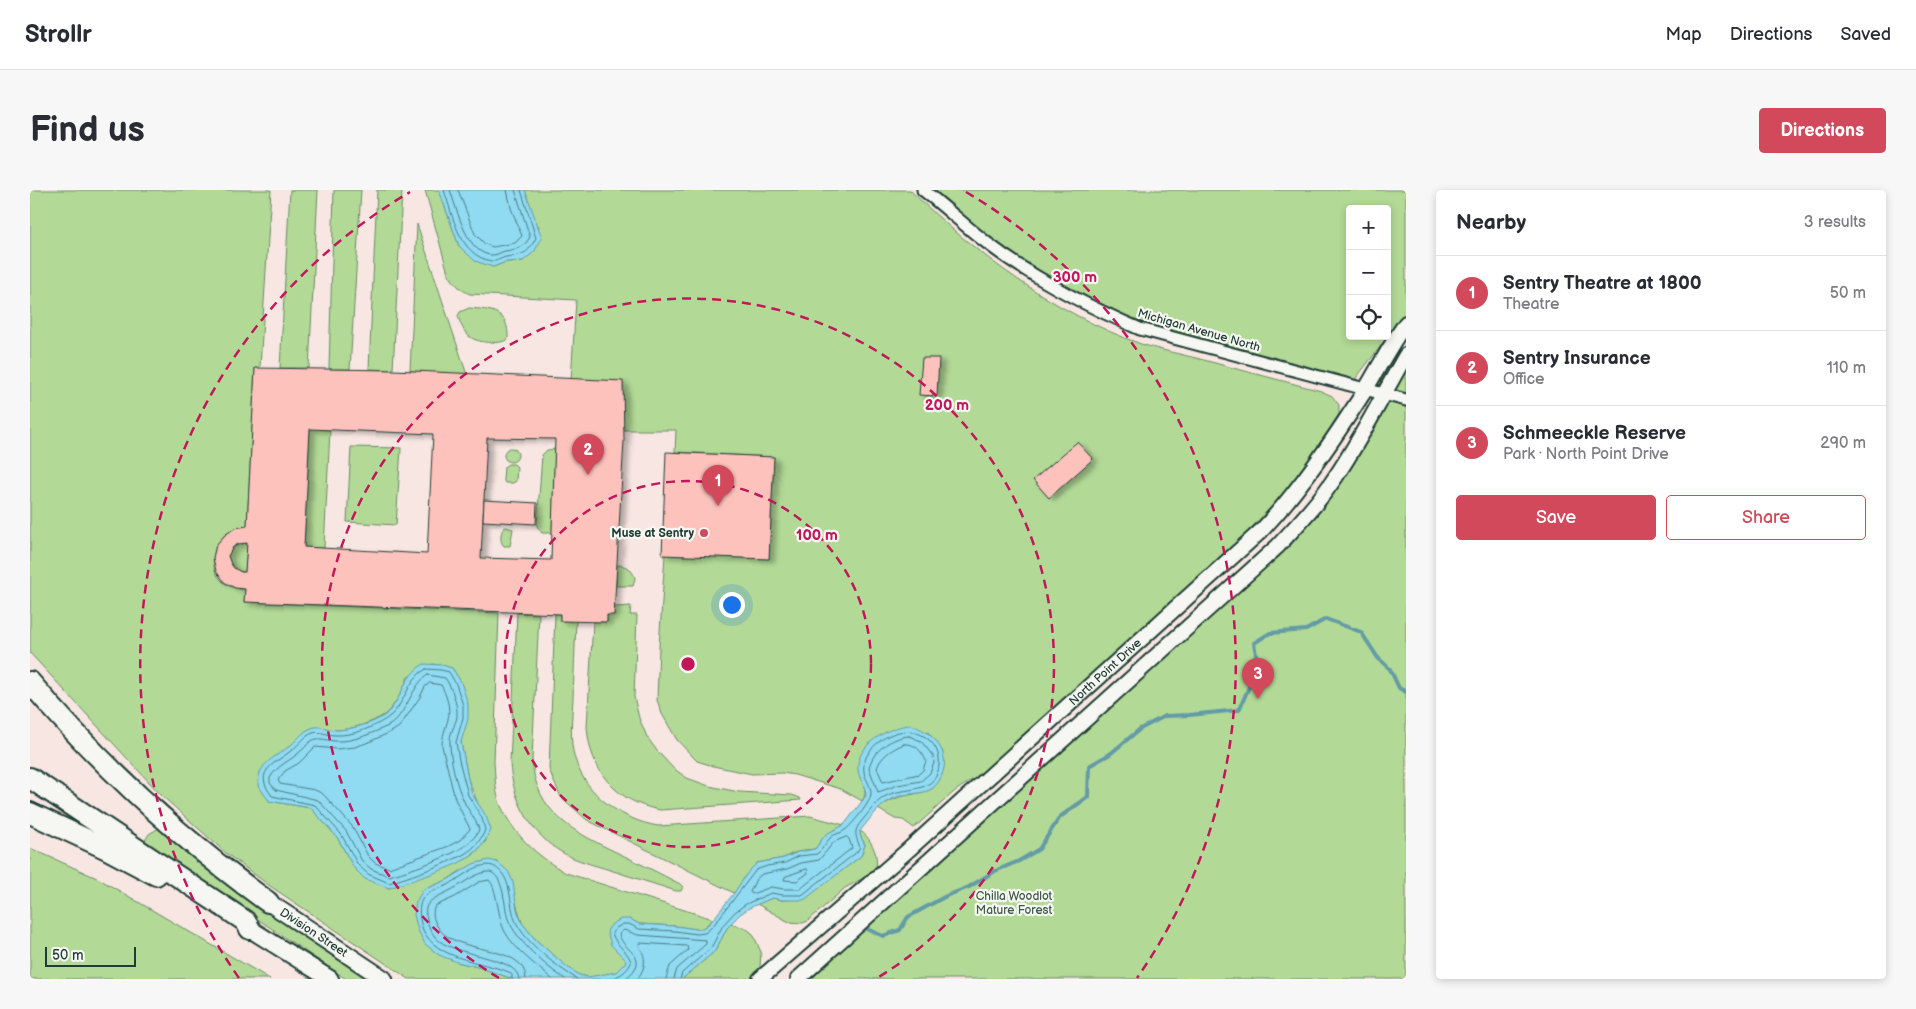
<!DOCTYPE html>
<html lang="en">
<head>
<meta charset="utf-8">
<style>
	body { margin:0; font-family:"Balsamiq Sans",sans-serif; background:#f7f7f7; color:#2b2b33 }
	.controls { position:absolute; right:15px; top:15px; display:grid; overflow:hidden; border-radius:5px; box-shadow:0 2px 8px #0003 }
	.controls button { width:45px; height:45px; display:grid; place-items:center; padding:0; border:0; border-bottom:1px solid #e1e1e2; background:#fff; color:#2b2b33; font:25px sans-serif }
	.scale { position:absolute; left:15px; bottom:12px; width:91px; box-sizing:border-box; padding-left:5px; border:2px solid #1f3d34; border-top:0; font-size:14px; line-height:18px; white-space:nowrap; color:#1f3d34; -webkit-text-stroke:4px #f6f6f2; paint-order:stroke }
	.you { position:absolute; left:701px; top:414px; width:18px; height:18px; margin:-12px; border:4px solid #fff; border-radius:50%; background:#1a73e8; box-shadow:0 0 0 8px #1a73e833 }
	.badge { display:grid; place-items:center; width:32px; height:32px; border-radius:50%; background:#d1495b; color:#fff; font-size:16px; font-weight:700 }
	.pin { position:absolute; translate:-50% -41px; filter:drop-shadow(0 1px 2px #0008) }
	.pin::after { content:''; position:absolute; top:26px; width:18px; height:15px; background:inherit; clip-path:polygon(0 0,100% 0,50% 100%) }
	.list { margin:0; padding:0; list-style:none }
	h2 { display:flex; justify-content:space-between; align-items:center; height:65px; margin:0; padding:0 20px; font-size:21px }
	h2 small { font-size:16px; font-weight:400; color:#7c7c81 }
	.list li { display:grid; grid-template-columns:32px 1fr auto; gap:15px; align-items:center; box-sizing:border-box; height:75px; padding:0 20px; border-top:1px solid #e1e1e2 }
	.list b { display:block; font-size:19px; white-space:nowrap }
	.list p { margin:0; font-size:16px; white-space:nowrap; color:#7c7c81 }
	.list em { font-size:16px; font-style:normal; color:#7c7c81 }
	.actions { display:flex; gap:10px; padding:15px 20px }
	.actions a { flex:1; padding:11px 0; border:1px solid #d1495b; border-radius:5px; text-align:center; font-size:18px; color:#d1495b }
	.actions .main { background:#d1495b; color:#fff }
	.icon { flex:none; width:28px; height:28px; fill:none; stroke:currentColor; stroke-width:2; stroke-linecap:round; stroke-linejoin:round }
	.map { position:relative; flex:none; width:1376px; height:789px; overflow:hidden; border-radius:5px }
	header { display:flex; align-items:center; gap:30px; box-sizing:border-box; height:70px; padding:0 25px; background:#fff; border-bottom:1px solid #e1e1e2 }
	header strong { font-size:24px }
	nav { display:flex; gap:28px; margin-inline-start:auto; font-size:18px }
	.intro { display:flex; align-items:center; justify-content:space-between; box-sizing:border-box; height:120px; padding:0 30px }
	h1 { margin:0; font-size:35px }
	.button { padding:12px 22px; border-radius:5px; background:#d1495b; color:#fff; font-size:18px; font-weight:700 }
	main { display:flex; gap:30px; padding:0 30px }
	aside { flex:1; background:#fff; border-radius:5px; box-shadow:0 2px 8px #0003 }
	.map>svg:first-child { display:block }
	.green { fill:#b2d996; stroke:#688b65; fill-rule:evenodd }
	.water { fill:#90daf2; stroke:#639ba6 }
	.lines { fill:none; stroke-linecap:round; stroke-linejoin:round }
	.shore { stroke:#4c7c80; stroke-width:1 }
	.stream { stroke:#639ba6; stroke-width:4 }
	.building { fill:#fec2bc; stroke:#1f3d34; fill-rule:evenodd; filter:url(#shadow) }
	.minor-casing { stroke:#1f3d34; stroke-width:15 }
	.tertiary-casing { stroke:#1f3d34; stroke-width:18 }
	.secondary-casing { stroke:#1f3d34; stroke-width:20 }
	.motorway-casing { stroke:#1f3d34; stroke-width:24 }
	.minor { stroke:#f6f6f2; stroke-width:11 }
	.tertiary { stroke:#f6f6f2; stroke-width:14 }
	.secondary { stroke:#f6f6f2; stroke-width:16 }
	.motorway { stroke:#f6f6f2; stroke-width:20 }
	.ring { fill:none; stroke:#c2185b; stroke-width:2.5; stroke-dasharray:9 6 }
	.poi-dot { fill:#d1495b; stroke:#f6f6f2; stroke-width:2 }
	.labels { text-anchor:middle; stroke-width:4.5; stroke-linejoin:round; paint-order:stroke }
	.street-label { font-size:12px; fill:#1f3d34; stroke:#f6f6f2 }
	.poi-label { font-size:12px; font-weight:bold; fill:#1f3d34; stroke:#f6f6f2; text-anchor:end }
	.park-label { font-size:12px; fill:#3c5c48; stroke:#f6f6f2 }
	.centre { fill:#c2185b; stroke:#f6f6f2; stroke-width:2.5 }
	.ring-label { font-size:15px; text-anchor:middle; font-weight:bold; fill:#c2185b; stroke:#f6f6f2; stroke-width:4.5; stroke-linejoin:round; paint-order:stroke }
</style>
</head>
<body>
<header>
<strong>Strollr</strong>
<nav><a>Map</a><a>Directions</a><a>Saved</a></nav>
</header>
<div class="intro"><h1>Find us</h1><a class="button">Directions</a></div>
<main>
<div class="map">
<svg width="1376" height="789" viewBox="0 0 1376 789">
	<defs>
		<filter id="shadow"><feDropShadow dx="5.5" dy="3" stdDeviation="2.5" flood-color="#0004"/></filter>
	</defs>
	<rect width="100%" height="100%" fill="#f8e6e2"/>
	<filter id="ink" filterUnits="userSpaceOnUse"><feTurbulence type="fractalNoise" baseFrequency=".02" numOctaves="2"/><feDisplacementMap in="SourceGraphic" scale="10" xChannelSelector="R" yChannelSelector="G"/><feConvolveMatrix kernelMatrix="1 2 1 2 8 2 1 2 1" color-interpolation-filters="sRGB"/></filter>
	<g filter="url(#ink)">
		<!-- green -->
		<g class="green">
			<path d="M0,0h241l-11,177 -5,1 -8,158c-44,4 -45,64 -2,63l-1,13 255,11 -5,149c1,13 1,27 5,39 12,32 38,55 67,72l147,46 -10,9 -6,1 -22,-3 -36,-2 -9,-5 -19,26 15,15v3l-10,9 -8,3 -20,2 -9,-2 -13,-9 -30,-26 -14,-17 -8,-27 -54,-25 -13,9 -24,10 34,72 21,5 35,12h-104l-139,-93 -43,-32 -66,-59 -131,-142zM403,474l19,4 9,14 2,8 -2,52 7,37 10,25 8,37 -14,15 -15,7 -68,25 -35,-20 -17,-31 -26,-29 -42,-7 -10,-27c11,-17 20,-18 34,-30 7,-7 11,-14 21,-16 6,-2 15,2 22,2 15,0 35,-7 48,-15 10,-7 20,-27 24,-38z"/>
			<polygon points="260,0 288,0 279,178 250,178"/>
			<polygon points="304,0 331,0 320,179 299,179"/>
			<polygon points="347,0 372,0 363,180 339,179"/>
			<path d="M395,0h14l20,56 34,21 13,-5 17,-1 16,-34 -5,-8 -9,-29h385c64,63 146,124 231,154 19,6 39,10 59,15 40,11 80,21 121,32l11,5 7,9v9l-45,69 -60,63 -244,222 -35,23 -41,37 -11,-8 -8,-1 -17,-10c18,-16 36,-12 55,-21l10,-36 -15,-20 -68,45c4,10 8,15 2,24l-21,-12 -46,-14 -13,-2 -30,1 -39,-8 -16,-5 -20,-21 -15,-26 -5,-14 2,-53 6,-92 104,4 5,-102 -99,-5 1,-22h-53v-48l-52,-2 5,-80 -106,-6c-10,-4 -16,-11 -22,-21z"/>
			<path d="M903,0h473v123l-56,73 -210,-57 -63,-29 -125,-87zM1320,19h37v127h-37z"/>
			<polygon points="387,34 437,185 380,181"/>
			<path d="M439,118c22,2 40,2 39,31 -7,6 -30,4 -38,-2 -6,-4 -10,-14 -12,-21l2,-4z"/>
			<polygon points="1376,178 1376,789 782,789 896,675 1248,356"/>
			<polygon points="280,239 300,240 294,358 274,357"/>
			<polygon points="321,257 371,258 366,335 317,332"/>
			<circle cx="481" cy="265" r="7"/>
			<polygon points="525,259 522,343 512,343 507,336 512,265 517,260"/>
			<polygon points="478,274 484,274 487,277 486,291 483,293 475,293 473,289 474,277"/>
			<path d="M476,337l7,2 -3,17h-6c-5,-4 -4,-17 2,-19z"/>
			<path d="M217,353l-2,29c-23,-2 -22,-27 2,-29z"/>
			<path d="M587,375c9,0 15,4 18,13l-2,8h-17z"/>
			<path d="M601,416l-1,9h7l-3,82 5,21 8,19 11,15 15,16 14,10 22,8 30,6 53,3 8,3 1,2 -141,10c-44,-8 -70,-39 -73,-83l6,-105h14v-7h7l1,-8z"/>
			<path d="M487,423l22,1 -7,145c3,54 42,73 86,94 21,10 41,20 62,31l3,3 -2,4h-5c-22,-7 -44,-14 -66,-21 -16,-5 -33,-9 -47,-17 -32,-18 -51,-54 -53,-90z"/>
			<path d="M525,424h5v7h16c-1,26 -2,51 -3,77 -1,20 -4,42 2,61 11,36 47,61 83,67l152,-10 34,9 -21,13 -8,11 -11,1 -13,4 -7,4 -27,5 -23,30 -147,-73 -26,-23 -7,-15 -5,-13z"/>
			<polygon points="129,638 341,789 316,789 114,652 119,644"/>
			<path d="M830,641c10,5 19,25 16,35l-11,11 -20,11 -37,33 -5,2 -14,-1 -32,-18 15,-6 10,2 22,-1 57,-43 4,-11 -5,-10z"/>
			<polygon points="0,658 69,689 240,789 0,789"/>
			<polygon points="701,734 717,739 723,744 731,762 730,777 720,789 652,789 685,761 697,738"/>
		</g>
		<!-- water -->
		<g class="water">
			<polygon points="409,0 495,0 512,48 504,62 493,71 476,72 463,77 445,71 429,56"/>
			<path d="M394,474l18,1 10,3 9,14 7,22v15l-7,23 7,37 4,15 14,22 5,14c-5,10 -10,18 -19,25 -15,12 -62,26 -83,33l-24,-9 -11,-11 -17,-31 -26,-29 -42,-7c-3,-5 -9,-11 -10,-16 -4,-21 19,-29 32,-40 7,-6 13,-16 24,-18 7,-1 15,3 22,3 13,0 38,-7 48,-15 18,-15 17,-39 39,-51z"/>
			<path d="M880,535c20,5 40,24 33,47 -2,6 -5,12 -10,16 -8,6 -20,5 -30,7 -20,5 -30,20 -43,36v4l5,10 -4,11 -57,44h-22l-10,-2 -23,10 -10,7 -12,13 -12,23 -33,28h-169l-35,-12 -21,-5 -18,-7 -14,-11 -7,-14 -4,-15 2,-13 7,-12 24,-10 26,-16 16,-4 8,2 11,9 5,11 4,28 5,13 14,17 30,26 13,9 9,2 28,-5 9,-9 1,-3 -15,-15 -4,-14 5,-7 9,-5h9l9,5 36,2 22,3 6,-1 7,-5 24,-30 14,-21 9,-9 27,-5 14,-6 17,-3 11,-15 18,-9 22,-29c0,-10 -7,-17 -8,-26 -3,-25 32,-44 52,-45z"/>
		</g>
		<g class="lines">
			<!-- shore -->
			<g class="shore">
				<path d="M414,0c9,26 15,65 47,71 5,1 10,-3 15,-4 18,-3 21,-2 30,-19l-15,-48"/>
				<path d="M420,0c7,19 17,66 43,65 4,0 8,-3 12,-4 12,-2 18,-2 25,-14l-15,-47"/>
				<polyline points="428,0 445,44 455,54 463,57 485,53 492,46 481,18 477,0"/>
				<path d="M396,479l15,1 8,2 7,12 7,21v13l-7,24 3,18 9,35 14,23 3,12c-3,8 -9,16 -16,21 -13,10 -63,27 -80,32l-21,-9 -10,-9 -17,-31 -26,-29 -43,-9c-20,-26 3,-32 20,-46 7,-5 12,-14 21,-17 6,-2 15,2 22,2 17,1 37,-7 51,-16 19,-11 20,-40 40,-50z"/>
				<path d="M398,485l17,3c7,9 13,27 12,39 -2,9 -8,17 -7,26 0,15 6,42 13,56 4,11 13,19 16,31 -3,6 -10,14 -16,17 -16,11 -55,24 -74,29l-18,-7 -9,-8 -16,-30 -28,-31 -42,-10 -6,-7v-5c8,-14 21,-17 32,-28 4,-3 6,-8 11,-10 7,-3 16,1 23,1 18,1 36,-8 52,-15 18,-9 25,-44 40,-51z"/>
				<path d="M400,493l11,2c5,9 10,23 7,34 -2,9 -6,17 -6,27l13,53 15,30 -10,11 -11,6 -60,22 -14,-5 -7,-7 -16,-30 -29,-32 -8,-4 -35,-6 -2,-4 7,-9 14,-8 16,-16 22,2 18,-2 14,-5 24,-11 7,-5 20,-29 5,-10z"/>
				<path d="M879,546l12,5 12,15 1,7 -4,10 -9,8 -23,4 -20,7 -9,-24c3,-17 23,-31 40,-32z"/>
				<path d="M874,554c11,-1 18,7 22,17l-3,9 -4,4 -36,8 -6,-14c4,-12 15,-19 27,-24z"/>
				<polygon points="817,647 819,649 822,658 770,699 754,699 741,697 722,704 720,702 726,689 732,684 757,679 771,673 789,670 804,652"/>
				<polygon points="777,679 778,683 767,691 754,690 755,687"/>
				<path d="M482,789v-4l-3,-3c-28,-11 -72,-12 -86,-42 -4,-11 -7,-28 4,-36 5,-4 14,-6 21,-9 11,-6 33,-26 47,-18 20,12 12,41 23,59 13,21 38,40 59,53"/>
				<path d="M489,789c-2,-24 -67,-22 -84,-42 -4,-5 -7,-12 -8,-18 -6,-18 9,-21 22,-28 13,-6 23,-16 37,-19 18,-3 18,35 22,47 9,22 37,47 57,60"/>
				<path d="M496,789c-1,-38 -75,-22 -90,-55 -3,-6 -4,-12 -1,-18l20,-9 24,-15 10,-2c8,7 9,39 16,52 11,19 31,33 47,47"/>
				<path d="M581,789c8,-3 16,-7 20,-16 -1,-11 -15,-16 -19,-30l4,-5 7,-4h6l10,5 36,2 22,3 8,-1 8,-7 43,-56 11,-4 18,-3 14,-7 18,-2c6,-5 9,-12 14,-17 5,-4 9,-3 14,-7 6,-4 23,-25 25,-32 3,-8 -2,-15 -5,-22 -6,-18 10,-34 25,-41 27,-13 58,10 47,39 -8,20 -37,13 -53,23 -8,5 -13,13 -19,20 -10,12 -12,14 -5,30l-3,5 -55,43h-19l-12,-2 -25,11 -11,8 -12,13 -12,23 -29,25 -2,6"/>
				<path d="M595,789c29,-23 -2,-26 -6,-45l5,-4 14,5 68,5v4l-29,25 -3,10"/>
				<path d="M607,789c9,-11 10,-21 2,-33l1,-3 47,3 1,4 -18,16 -4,13"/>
			</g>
			<!-- stream -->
			<polyline class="stream" points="830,736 853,746 870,740 878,727 916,706 939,697 965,681 989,671 1009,659 1030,627 1058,607 1059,576 1080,564 1110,539 1135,526 1159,525 1209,520 1228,476 1224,453 1240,443 1276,440 1296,429 1331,442 1348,468 1360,479 1369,498 1376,502"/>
		</g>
		<!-- building -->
		<g class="building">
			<polygon points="892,168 909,168 907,206 889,205"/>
			<path d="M225,178l138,2 230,11 1,59 -10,175h-7v7l-47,-1v-7l-316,-12 1,-13 -10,-1 -11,-6 -8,-11 -3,-13 3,-13 9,-10 10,-7 12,-2zM280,239l123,5 -6,120 -123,-7zM457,248l68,1 -4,121 -70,-2zM217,353l-2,29h-4l-7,-4 -3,-4 -3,-8 5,-9 5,-3z"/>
			<polygon points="1047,252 1063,269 1019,308 1003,290"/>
			<polygon points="636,262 744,267 739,369 632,365"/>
			<polygon points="454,310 507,313 506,334 453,331"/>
		</g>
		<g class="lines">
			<defs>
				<path id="minor" d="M893,0c22,17 42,36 64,53 47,36 100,63 153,86l266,71"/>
				<g id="tertiary">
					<path id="s1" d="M730,789l146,-127 356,-322c39,-42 71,-90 102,-138 14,-23 26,-47 42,-69"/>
					<path d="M768,789l480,-433c18,-20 37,-39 52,-61 29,-41 51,-87 76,-130"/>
				</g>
				<g id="secondary">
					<path id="s2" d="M238,712l116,77"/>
					<polyline points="220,739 300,789"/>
				</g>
				<g id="motorway">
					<path d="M0,492c72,85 148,155 238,220"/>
					<polyline points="0,588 215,731 220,739"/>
					<polyline points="0,623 77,659 126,685"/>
				</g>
			</defs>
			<!-- minor casing -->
			<use href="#minor" class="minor-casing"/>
			<!-- tertiary casing -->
			<use href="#tertiary" class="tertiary-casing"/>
			<!-- secondary casing -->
			<use href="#secondary" class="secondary-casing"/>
			<!-- motorway casing -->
			<use href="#motorway" class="motorway-casing"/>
			<!-- minor -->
			<use href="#minor" class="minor"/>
			<!-- tertiary -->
			<use href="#tertiary" class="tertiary"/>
			<!-- secondary -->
			<use href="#secondary" class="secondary"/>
			<!-- motorway -->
			<use href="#motorway" class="motorway"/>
		</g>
	</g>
	<!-- distance rings -->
	<g class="ring">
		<circle cx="658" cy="474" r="183"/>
		<path d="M469 788A366 366 0 1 1 847 788"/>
		<path d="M209 788A548 548 0 0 1 380 2M936 2A548 548 0 0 1 1107 788"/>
	</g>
	<!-- markers -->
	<circle class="poi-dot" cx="674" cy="343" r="5"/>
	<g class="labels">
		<!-- street labels -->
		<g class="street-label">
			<text transform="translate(1169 140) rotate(16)" y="4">Michigan Avenue North</text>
			<text dy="4" stroke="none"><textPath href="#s1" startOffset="462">North Point Drive</textPath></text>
			<text dy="4" stroke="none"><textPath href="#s2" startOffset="55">Division Street</textPath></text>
		</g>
		<!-- poi labels -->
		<g class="poi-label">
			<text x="664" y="347">Muse at Sentry</text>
		</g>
		<!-- park labels -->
		<g class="park-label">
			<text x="984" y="710">Chilla Woodlot<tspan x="984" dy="14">Mature Forest</tspan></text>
		</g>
	</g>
	<circle cx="658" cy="474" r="8" class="centre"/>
	<g class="ring-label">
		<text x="1045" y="92">300 m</text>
		<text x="917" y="220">200 m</text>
		<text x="787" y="350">100 m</text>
	</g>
</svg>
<div class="controls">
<button>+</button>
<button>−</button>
<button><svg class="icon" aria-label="locate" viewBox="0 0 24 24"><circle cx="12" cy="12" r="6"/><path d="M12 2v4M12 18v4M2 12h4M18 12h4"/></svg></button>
</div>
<div class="scale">50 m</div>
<div class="you"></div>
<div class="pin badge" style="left:688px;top:316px">1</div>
<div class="pin badge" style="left:558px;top:285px">2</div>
<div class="pin badge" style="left:1228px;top:509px">3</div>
</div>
<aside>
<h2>Nearby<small>3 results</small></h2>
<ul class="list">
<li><span class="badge">1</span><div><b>Sentry Theatre at 1800</b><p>Theatre</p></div><em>50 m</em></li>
<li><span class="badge">2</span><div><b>Sentry Insurance</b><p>Office</p></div><em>110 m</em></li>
<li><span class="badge">3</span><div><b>Schmeeckle Reserve</b><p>Park · North Point Drive</p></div><em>290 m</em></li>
</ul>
<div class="actions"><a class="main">Save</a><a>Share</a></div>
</aside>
</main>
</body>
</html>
